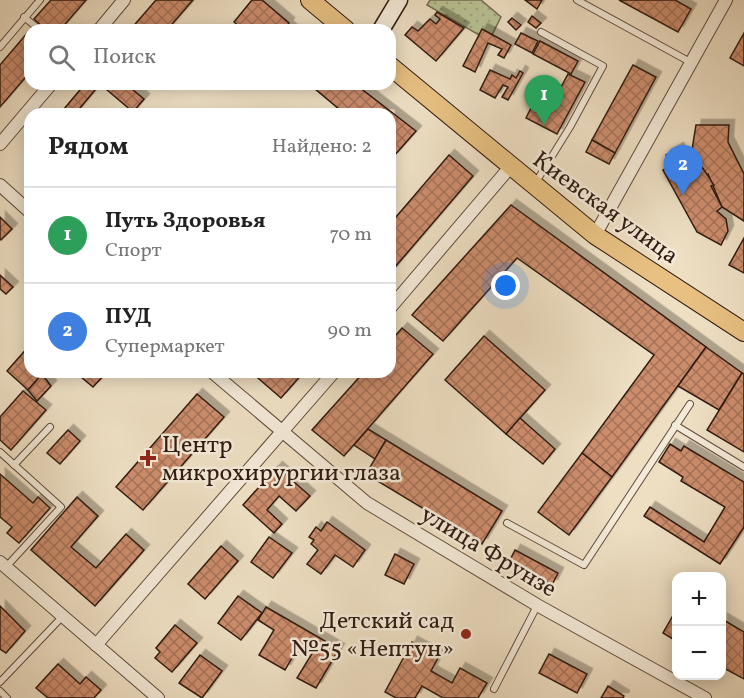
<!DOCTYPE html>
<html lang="ru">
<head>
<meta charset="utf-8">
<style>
	body { margin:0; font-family:Vollkorn,serif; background:#f6f6f6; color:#222 }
	.controls { position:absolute; right:18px; bottom:18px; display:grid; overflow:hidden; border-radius:12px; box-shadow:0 3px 15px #0003 }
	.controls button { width:54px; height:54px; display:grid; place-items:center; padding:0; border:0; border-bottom:2px solid #e0e0e0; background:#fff; color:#222; font:30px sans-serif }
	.you { position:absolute; left:506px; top:286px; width:21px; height:21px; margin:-15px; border:4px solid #fff; border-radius:50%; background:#1a73e8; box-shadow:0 0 0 9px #1a73e833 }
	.badge { display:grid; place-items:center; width:39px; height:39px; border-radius:50%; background:#1a73e8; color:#fff; font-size:20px; font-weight:700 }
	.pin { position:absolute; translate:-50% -50px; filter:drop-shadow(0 2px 3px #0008) }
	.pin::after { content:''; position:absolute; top:32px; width:21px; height:18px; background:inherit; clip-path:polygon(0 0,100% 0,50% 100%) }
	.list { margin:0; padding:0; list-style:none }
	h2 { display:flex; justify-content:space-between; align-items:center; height:78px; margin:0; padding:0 24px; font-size:26px }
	h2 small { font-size:20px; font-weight:400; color:#767676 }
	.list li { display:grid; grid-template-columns:39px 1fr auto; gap:18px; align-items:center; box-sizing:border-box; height:96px; padding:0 24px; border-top:2px solid #e0e0e0 }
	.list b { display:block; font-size:22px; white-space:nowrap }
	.list p { margin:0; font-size:20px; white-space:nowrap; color:#767676 }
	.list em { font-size:20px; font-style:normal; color:#767676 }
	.icon { flex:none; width:33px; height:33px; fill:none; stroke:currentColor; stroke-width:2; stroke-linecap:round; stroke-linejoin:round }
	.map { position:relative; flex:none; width:744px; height:698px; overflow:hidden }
	.search { position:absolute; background:#fff; box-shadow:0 3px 15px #0003; left:24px; top:24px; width:372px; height:66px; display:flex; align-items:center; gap:15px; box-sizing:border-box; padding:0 21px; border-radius:18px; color:#767676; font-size:22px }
	.panel { position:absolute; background:#fff; box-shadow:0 3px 15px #0003; left:24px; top:108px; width:372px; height:270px; border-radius:18px }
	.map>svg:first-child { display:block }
	.park { fill:url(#park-dots); stroke:#746e52; stroke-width:1.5 }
	.building { fill:url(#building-cross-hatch); stroke:#301a10; stroke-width:1.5; filter:url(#shadow) }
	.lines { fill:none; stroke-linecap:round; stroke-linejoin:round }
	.lane-casing { stroke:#604b3d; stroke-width:8 }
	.street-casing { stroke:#604b3d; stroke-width:14 }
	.secondary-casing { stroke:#301a10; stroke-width:19 }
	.primary-casing { stroke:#301a10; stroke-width:20 }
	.lane { stroke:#f4ead8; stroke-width:6 }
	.street { stroke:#f4ead8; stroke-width:12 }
	.secondary { stroke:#f4ead8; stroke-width:16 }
	.primary { stroke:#e7c082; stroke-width:18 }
	.poi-dot { fill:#8f2418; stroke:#f4ead8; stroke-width:2 }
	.labels { text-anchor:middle; stroke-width:5; stroke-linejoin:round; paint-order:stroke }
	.street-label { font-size:24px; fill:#301a10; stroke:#f4ead8 }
	.poi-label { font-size:24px; fill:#301a10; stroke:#f4ead8; text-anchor:start }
</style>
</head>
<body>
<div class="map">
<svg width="744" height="698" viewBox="0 0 744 698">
	<defs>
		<pattern id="park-dots" width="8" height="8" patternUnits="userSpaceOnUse" patternTransform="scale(1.5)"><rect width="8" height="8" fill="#b9c193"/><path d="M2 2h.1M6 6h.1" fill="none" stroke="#9fa57e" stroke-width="1.8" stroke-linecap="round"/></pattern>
		<pattern id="building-cross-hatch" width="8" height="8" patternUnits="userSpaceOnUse" patternTransform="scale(1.5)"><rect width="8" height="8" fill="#cc8d6d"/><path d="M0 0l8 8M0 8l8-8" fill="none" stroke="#a67258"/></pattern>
		<filter id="shadow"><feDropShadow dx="5.5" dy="-5.5" stdDeviation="0" flood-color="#0004"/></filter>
	</defs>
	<rect width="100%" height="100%" fill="#eedfc3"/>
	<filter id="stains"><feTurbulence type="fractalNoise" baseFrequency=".00333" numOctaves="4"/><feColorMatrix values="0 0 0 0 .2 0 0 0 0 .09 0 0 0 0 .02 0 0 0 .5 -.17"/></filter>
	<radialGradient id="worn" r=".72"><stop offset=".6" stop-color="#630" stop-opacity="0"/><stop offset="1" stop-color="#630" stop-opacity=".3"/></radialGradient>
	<!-- park -->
	<polygon class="park" points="430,0 481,0 501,17 492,35 482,30 479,35 427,5"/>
	<!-- building -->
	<g class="building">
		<polygon points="51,0 86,0 60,30 46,30 34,19"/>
		<polygon points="156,0 193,0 167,30 130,30"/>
		<polygon points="252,0 262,0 289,23 287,26 292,30 243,30 234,22"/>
		<polygon points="525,0 542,0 537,9"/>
		<polygon points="619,0 675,0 691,9 678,32"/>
		<polygon points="437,12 464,28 436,61 405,35 412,27 418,31 430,19 436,24 440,19 435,15"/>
		<polygon points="532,16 541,23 536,28 528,22"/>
		<polygon points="512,18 521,25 516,30 508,22"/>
		<polygon points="482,29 511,45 504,58 498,55 502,49 488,43 475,72 463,66"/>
		<polygon points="29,31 30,72 0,107 0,65"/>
		<polygon points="521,33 538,41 532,53 515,44"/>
		<polygon points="744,33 744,66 730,58"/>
		<polygon points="540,41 578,61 571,74 533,54"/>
		<polygon points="633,65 656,77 615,153 592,140"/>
		<polygon points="490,70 510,79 512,75 516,78 520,71 523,73 508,100 502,97 508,87 503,85 495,98 480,90"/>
		<polygon points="568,74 585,82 557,134 526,118 539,92 554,100"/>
		<polygon points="85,84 126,84 144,99 133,112 100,84 75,114 70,114 64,109"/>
		<polygon points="309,84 355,84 416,131 393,157 390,155 390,114 345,114"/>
		<polygon points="696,125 729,125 728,142 744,174 744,221 722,207 708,174 706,175 696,158 692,159 691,156"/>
		<polygon points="592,140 615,153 609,164 586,152"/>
		<polygon points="678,148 684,159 691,156 692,159 696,158 714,185 711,186 722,207 717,211 726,219 728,231 721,245 697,232 663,170 672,165 666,155"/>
		<polygon points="449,155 473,176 390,273 390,224"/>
		<polygon points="511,205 706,347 612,477 582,453 654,355 517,258 443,341 412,315"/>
		<polygon points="0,217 12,229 1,240 0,239"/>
		<polygon points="744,238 744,273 729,265"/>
		<polygon points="0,275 13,287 6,294 0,289"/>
		<polygon points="402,328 433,354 344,456 312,430 364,372 390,372 390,342"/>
		<polygon points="484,336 545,390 506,434 445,380"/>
		<polygon points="30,345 30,372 44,372 28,390 7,371"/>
		<polygon points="706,347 742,373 719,410 678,386"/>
		<polygon points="86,372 107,372 93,387 81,377"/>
		<polygon points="251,372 301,372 303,373 281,398"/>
		<polygon points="742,373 744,374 744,452 707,430"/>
		<polygon points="42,374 51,386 37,401 28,390"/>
		<polygon points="23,391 46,410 11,450 0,440 0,417"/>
		<polygon points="197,394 224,417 143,510 116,487"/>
		<polygon points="520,418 555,449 543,464 506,434"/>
		<polygon points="368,429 386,440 375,459 354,445"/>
		<polygon points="68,430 80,441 60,464 47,453"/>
		<polygon points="386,440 502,511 482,544 366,474"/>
		<polygon points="670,444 681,451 684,446 744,482 744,527 720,564 644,516 650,507 704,542 725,507 681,481 683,477 659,462"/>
		<polygon points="582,453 612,477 569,535 538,512"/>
		<polygon points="277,467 310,496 296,511 279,496 267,510 282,524 274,533 243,505"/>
		<polygon points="0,474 33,503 38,497 50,508 19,543 7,533 12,527 0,517"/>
		<polygon points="77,497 98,516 71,547 96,568 126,534 144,550 95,606 31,550"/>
		<polygon points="327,522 365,550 353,567 335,555 321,574 307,564 318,550 311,544 314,540 309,537 316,527 321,531"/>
		<polygon points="269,537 292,553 273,578 251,562"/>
		<polygon points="221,546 238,561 205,599 188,584"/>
		<polygon points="515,550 558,573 552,585 509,562"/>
		<polygon points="395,554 414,564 404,584 385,575"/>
		<polygon points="238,596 262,613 241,640 218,623"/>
		<polygon points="0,606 25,631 6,653 0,649"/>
		<polygon points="266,607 339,649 316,688 297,678 313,652 300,644 285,670 259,655 274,630 258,620"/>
		<polygon points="676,610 676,641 663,633"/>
		<polygon points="722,619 744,632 744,679 722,667"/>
		<polygon points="175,625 197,643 172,672 155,658 160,652 156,648"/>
		<polygon points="412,642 439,656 431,671 452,683 460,668 487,683 478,698 443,698 422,686 415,698 396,698 385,692"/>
		<polygon points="549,654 587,674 577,693 539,673"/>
		<polygon points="200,655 222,671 202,698 179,683"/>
		<polygon points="58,664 80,684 86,677 101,690 94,698 48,698 36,688"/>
		<polygon points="608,686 624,696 623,698 601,698"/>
	</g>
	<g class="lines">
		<defs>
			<g id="lane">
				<polyline points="577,0 692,63"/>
				<polyline points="24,17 40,30"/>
				<polyline points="0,47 40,0"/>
				<polyline points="536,182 570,127 603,66 541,32"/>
				<polyline points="675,425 744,467"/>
				<polyline points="0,452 61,507 6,567"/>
				<polyline points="14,465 50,427"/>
				<polyline points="507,523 584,565 690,404"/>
				<polyline points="0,682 63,616"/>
				<polyline points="494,689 537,606"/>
				<polyline points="0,691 7,698"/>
			</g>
			<g id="street">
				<polyline points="99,30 124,0"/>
				<polyline points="0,144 51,84"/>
				<polyline points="0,185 30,212"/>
				<polyline points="595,235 726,0"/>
				<polyline points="390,308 511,166"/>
				<polyline points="212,372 367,503 537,605 705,698"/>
				<polyline points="0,562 158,698"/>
				<polyline points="96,645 334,372"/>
			</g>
			<polyline id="secondary" points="381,30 399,0"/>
			<g id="primary">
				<polyline points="310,0 346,30"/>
				<polyline points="390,66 595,235 744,332"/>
			</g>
		</defs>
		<!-- lane casing -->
		<use href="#lane" class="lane-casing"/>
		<!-- street casing -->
		<use href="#street" class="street-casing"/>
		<!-- secondary casing -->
		<use href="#secondary" class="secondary-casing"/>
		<!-- primary casing -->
		<use href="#primary" class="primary-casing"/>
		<!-- lane -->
		<use href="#lane" class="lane"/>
		<!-- street -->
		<use href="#street" class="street"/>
		<!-- secondary -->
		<use href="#secondary" class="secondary"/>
		<!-- primary -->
		<use href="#primary" class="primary"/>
	</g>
	<!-- markers -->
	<g class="poi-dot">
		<path d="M145 449h6v6h6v6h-6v6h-6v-6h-6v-6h6z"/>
		<circle cx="466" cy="634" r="6"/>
	</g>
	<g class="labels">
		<!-- street labels -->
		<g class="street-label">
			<text transform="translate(606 207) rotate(36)" y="8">Киевская улица</text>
			<text transform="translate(489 551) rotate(31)" y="8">улица Фрунзе</text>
		</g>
		<!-- poi labels -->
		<g class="poi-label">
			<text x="162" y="452">Центр<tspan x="162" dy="28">микрохирургии глаза</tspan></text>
			<text x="454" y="628" text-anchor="end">Детский сад<tspan x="454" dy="28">№55 «Нептун»</tspan></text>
		</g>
	</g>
	<rect width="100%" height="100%" filter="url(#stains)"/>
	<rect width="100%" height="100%" fill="url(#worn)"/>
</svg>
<div class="controls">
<button>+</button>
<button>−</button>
</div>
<div class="you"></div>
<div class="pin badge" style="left:544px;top:125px;background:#2e9e5b">1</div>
<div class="pin badge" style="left:683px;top:195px;background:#3f7fe0">2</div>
<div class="search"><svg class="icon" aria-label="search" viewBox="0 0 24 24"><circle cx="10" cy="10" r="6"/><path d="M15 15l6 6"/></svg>Поиск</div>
<section class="panel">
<h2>Рядом<small>Найдено: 2</small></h2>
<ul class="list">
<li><span class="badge" style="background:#2e9e5b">1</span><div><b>Путь Здоровья</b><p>Спорт</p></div><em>70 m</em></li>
<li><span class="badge" style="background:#3f7fe0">2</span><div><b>ПУД</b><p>Супермаркет</p></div><em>90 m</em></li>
</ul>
</section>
</div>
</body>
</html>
